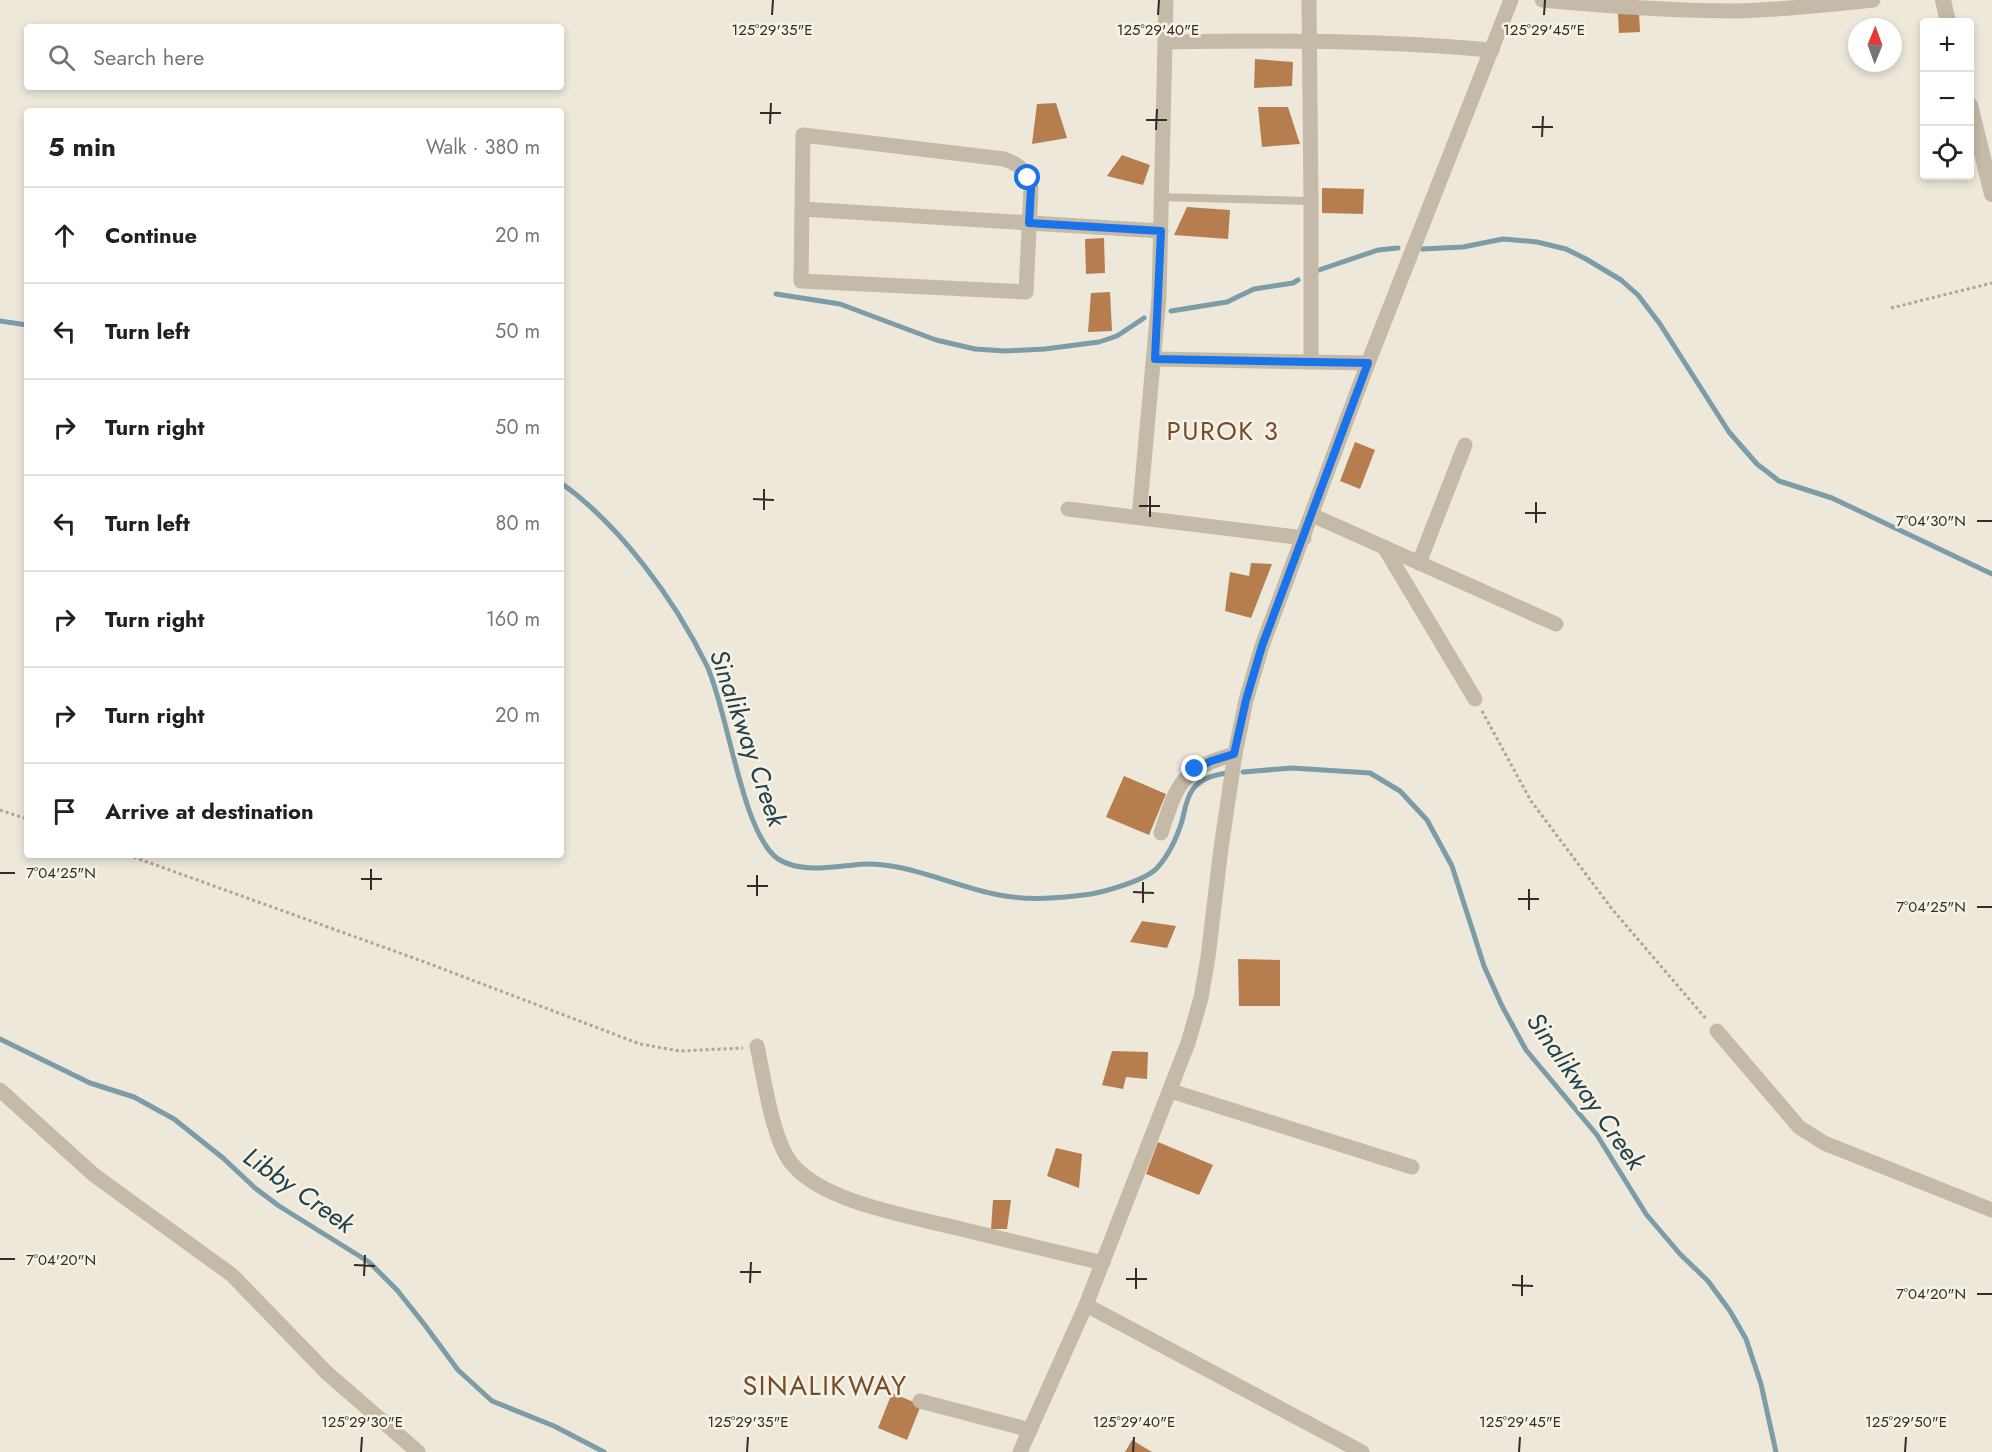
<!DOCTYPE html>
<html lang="en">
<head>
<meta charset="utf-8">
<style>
	body { margin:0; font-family:Jost,sans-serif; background:#f6f6f6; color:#202124 }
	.controls { position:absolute; right:18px; top:18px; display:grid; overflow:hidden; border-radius:6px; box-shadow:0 3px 9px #0003 }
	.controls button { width:54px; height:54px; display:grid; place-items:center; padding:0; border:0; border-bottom:2px solid #e0e0e0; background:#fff; color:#202124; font:30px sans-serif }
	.compass { position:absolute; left:1848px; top:18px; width:54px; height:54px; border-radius:50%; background:#fff; box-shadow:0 3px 9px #0003; rotate:1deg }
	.stop { position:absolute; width:18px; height:18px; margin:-14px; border:4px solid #1a73e8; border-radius:50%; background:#fff }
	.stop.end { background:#1a73e8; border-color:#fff; box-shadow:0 2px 6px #0008 }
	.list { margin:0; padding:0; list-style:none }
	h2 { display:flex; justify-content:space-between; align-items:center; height:78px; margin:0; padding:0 24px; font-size:26px }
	h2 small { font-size:20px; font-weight:400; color:#757577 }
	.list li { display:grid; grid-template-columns:39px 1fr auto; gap:18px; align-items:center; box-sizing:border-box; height:96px; padding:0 24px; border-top:2px solid #e0e0e0 }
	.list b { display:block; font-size:22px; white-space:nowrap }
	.list em { font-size:20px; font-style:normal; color:#757577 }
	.icon { flex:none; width:33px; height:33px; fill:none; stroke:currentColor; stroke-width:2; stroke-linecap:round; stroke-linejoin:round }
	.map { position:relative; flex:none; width:1992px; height:1452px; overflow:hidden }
	.search { position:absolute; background:#fff; box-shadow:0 3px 9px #0003; left:24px; top:24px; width:540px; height:66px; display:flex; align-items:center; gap:15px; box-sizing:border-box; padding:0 21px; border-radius:6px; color:#757577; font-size:22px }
	.panel { position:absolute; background:#fff; box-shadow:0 3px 9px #0003; left:24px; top:108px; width:540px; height:750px; border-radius:6px }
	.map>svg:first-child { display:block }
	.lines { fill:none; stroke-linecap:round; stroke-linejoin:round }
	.stream { stroke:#7c9ca7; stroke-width:5 }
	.building { fill:#b67e4f }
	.path { stroke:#afa592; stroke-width:3; stroke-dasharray:3 3; stroke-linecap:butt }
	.service { stroke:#c4baa7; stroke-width:8 }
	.minor { stroke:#c4baa7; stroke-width:15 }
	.tertiary { stroke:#c4baa7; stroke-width:16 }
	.route { stroke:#1a73e8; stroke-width:8 }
	.ticks { fill:none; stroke:#312c27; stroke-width:2 }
	.labels { text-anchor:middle; stroke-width:5; stroke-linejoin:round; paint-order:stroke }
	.neighbourhood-label { font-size:26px; letter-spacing:1.5px; fill:#764c2a; stroke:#f6f2e5 }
	.water-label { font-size:26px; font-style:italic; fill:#22414d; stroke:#f6f2e5 }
	.quarter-label { font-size:27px; letter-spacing:1.5px; fill:#764c2a; stroke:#f6f2e5 }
	.ticks-label { font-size:15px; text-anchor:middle; fill:#312c27; stroke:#f6f2e5; stroke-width:5; stroke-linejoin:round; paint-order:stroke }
</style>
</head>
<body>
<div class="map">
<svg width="1992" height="1452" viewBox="0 0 1992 1452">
	<rect width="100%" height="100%" fill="#ede8da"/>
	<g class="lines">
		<!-- stream -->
		<g class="stream">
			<polyline points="1422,249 1463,247 1503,239 1537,242 1566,249 1586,259 1621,280 1638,295 1660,324 1729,432 1757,464 1779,481 1832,498 1992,574"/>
			<polyline points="1319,270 1378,250 1398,248"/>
			<polyline points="776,294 840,304 936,340 975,349 1005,351 1045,349 1099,342 1117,336 1144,318"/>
			<polyline points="1171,311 1227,302 1254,289 1293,283 1298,280"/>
			<polyline points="0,321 27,325"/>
			<path d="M561,483c59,42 114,117 146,183 21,45 35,168 71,193 23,14 51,8 76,6 14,-2 33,0 48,3 33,7 64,21 97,27 31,6 61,3 92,-1 16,-3 55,-14 66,-26 12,-13 20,-31 25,-47 3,-11 4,-23 11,-32 8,-11 21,-14 34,-16"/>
			<polyline points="1243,772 1292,768 1370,773 1400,791 1427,820 1452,866 1484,966 1502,1006 1526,1050 1597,1135 1646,1214 1680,1254 1708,1281 1730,1311 1746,1339 1761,1384 1776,1452"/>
			<polyline points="0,1039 90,1083 134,1097 174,1119 223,1158 255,1188 279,1206 369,1262 397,1290 424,1324 458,1370 492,1401 554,1426 604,1452"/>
		</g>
	</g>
	<!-- building -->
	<g class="building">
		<polygon points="1639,13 1640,32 1619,33 1618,14"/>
		<polygon points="1255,59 1293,62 1292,86 1254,88"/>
		<polygon points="1056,103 1067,138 1032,144 1037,104"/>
		<polygon points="1258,107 1288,107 1300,144 1262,147"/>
		<polygon points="1122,155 1150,165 1143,185 1107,176"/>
		<polygon points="1322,188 1364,189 1363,214 1322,213"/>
		<polygon points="1187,207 1230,210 1228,239 1174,235"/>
		<polygon points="1104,238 1105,273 1086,274 1085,239"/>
		<polygon points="1110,292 1112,331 1088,332 1091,293"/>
		<polygon points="1355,442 1375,450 1360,489 1340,481"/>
		<polygon points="1251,563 1272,564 1251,618 1225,611 1230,572 1249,576"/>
		<polygon points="1124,776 1166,794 1149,835 1106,817"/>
		<polygon points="1142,921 1176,926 1167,948 1130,942"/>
		<polygon points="1238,959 1280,960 1280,1006 1239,1006"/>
		<polygon points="1112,1051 1148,1052 1147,1079 1126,1077 1123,1089 1102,1085"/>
		<polygon points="1158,1142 1213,1165 1199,1195 1146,1174"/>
		<polygon points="1056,1148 1082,1154 1079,1188 1047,1176"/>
		<polygon points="993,1200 1011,1200 1007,1229 991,1229"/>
		<polygon points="892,1393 921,1405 907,1440 878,1428"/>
		<polygon points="1132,1440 1152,1452 1125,1452"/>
	</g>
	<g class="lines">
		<!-- path -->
		<g class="path">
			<polyline points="1891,308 1992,283"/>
			<polyline points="1482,711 1531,801 1612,909 1707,1020"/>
			<polyline points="0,810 27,819"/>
			<polyline points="128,855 422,961 640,1044 680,1051 743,1048"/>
		</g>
		<!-- service -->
		<polyline class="service" points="1161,197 1311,201"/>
		<!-- minor -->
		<g class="minor">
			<polyline points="1309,0 1311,201 1311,362"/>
			<path d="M1542,0c64,6 129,11 193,11 46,-1 92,-6 138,-11"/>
			<path d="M1166,42c110,-2 216,-2 326,8"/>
			<path d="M803,135l201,24c17,6 23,12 27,30l-5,103 -225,-11z"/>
			<polyline points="802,209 1161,231"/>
			<polyline points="1155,359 1368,363"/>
			<polyline points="1068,509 1304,538"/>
			<polyline points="1312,515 1556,624"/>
			<polyline points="1139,517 1159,297 1166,0"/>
			<polyline points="1384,547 1475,699"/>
			<polyline points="1419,563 1465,445"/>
			<path d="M1161,833c17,-51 20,-64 74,-79"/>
			<polyline points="1717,1031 1799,1127 1824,1143 1992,1210"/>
			<path d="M757,1046c7,31 15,94 35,118 33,40 124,53 173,66 46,11 92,22 138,33"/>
			<polyline points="0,1090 94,1175 232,1275 327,1373 418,1452"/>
			<polyline points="1171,1091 1412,1167"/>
			<polyline points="1086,1305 1362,1452"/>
			<polyline points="920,1401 1030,1430"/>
			<polyline points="1020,1452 1086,1305 1188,1043 1201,998 1208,957 1221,848 1235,754 1246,700 1262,646 1368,363 1511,0"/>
		</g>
		<!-- tertiary -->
		<g class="tertiary">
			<polyline points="1943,0 1948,22"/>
			<polyline points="1970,105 1992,194"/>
		</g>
	</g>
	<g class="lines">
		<!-- route -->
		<polyline class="route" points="1028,178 1031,189 1029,223 1161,231 1155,359 1368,363 1262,646 1246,700 1234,754 1211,761 1195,769"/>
	</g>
	<!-- ticks -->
	<path class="ticks" d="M772,15l1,-15M1158,15l1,-15M1544,15l1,-15M760,113h21M1146,120h21M770,124l1,-21M1532,127h21M1156,130l1,-21M1542,137l1,-21M753,499l21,1M1139,506h21M764,510v-21M1525,513h21M1150,517v-21M1977,521h15M1536,523v-21M0,873h15M361,879h21M747,886h21M371,890v-21M1133,892l21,1M757,896v-21M1518,899h21M1143,903v-21M1977,907h15M1529,910v-21M0,1259h15M354,1265l21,1M740,1272h21M364,1276l1,-21M1126,1279h21M750,1283l1,-21M1512,1285l21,1M1136,1289v-21M1977,1294h15M1522,1296v-21M361,1452l1,-15M747,1452l1,-15M1133,1452l1,-15M1519,1452l1,-15M1905,1452l1,-15"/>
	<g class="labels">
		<!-- neighbourhood labels -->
		<g class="neighbourhood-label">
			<text x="1223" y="440">PUROK 3</text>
		</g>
		<!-- water labels -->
		<g class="water-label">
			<text transform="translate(748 738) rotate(71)" y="9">Sinalikway Creek</text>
			<text transform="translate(1586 1091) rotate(55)" y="9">Sinalikway Creek</text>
			<text transform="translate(299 1190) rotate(35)" y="9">Libby Creek</text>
		</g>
		<!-- quarter labels -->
		<g class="quarter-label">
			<text x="825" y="1395">SINALIKWAY</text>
		</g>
	</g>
	<g class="ticks-label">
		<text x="772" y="35">125°29'35"E</text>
		<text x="1158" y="35">125°29'40"E</text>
		<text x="1544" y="35">125°29'45"E</text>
		<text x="1931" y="526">7°04'30"N</text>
		<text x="61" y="878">7°04'25"N</text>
		<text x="1931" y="912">7°04'25"N</text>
		<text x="61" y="1265">7°04'20"N</text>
		<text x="1931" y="1299">7°04'20"N</text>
		<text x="362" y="1427">125°29'30"E</text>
		<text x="748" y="1427">125°29'35"E</text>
		<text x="1134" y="1427">125°29'40"E</text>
		<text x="1520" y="1427">125°29'45"E</text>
		<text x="1906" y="1427">125°29'50"E</text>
	</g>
</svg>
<div class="controls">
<button>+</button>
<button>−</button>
<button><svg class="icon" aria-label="locate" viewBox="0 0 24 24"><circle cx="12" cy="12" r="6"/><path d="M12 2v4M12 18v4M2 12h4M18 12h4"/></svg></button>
</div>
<svg class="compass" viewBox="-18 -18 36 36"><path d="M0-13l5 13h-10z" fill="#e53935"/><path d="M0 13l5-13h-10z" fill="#757577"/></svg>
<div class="stop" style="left:1028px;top:178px"></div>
<div class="stop end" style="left:1195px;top:769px"></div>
<div class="search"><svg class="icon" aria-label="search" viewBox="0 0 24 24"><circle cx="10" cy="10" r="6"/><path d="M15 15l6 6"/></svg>Search here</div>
<section class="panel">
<h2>5 min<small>Walk · 380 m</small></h2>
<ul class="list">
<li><svg class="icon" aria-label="ahead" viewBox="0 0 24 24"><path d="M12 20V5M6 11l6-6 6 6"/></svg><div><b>Continue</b></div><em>20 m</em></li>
<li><svg class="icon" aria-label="left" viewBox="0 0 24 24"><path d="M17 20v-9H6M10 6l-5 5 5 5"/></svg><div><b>Turn left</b></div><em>50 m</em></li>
<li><svg class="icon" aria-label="right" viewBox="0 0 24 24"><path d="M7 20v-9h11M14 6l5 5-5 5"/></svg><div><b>Turn right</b></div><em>50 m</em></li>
<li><svg class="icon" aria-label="left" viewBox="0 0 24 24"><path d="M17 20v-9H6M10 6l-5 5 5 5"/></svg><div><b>Turn left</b></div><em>80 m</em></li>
<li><svg class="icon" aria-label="right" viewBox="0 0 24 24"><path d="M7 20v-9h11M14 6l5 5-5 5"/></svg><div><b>Turn right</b></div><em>160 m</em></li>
<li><svg class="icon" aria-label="right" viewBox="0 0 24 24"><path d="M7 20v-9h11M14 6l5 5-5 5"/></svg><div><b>Turn right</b></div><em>20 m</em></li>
<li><svg class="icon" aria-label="arrive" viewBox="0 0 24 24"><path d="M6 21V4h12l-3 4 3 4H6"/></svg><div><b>Arrive at destination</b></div></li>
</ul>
</section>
</div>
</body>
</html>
